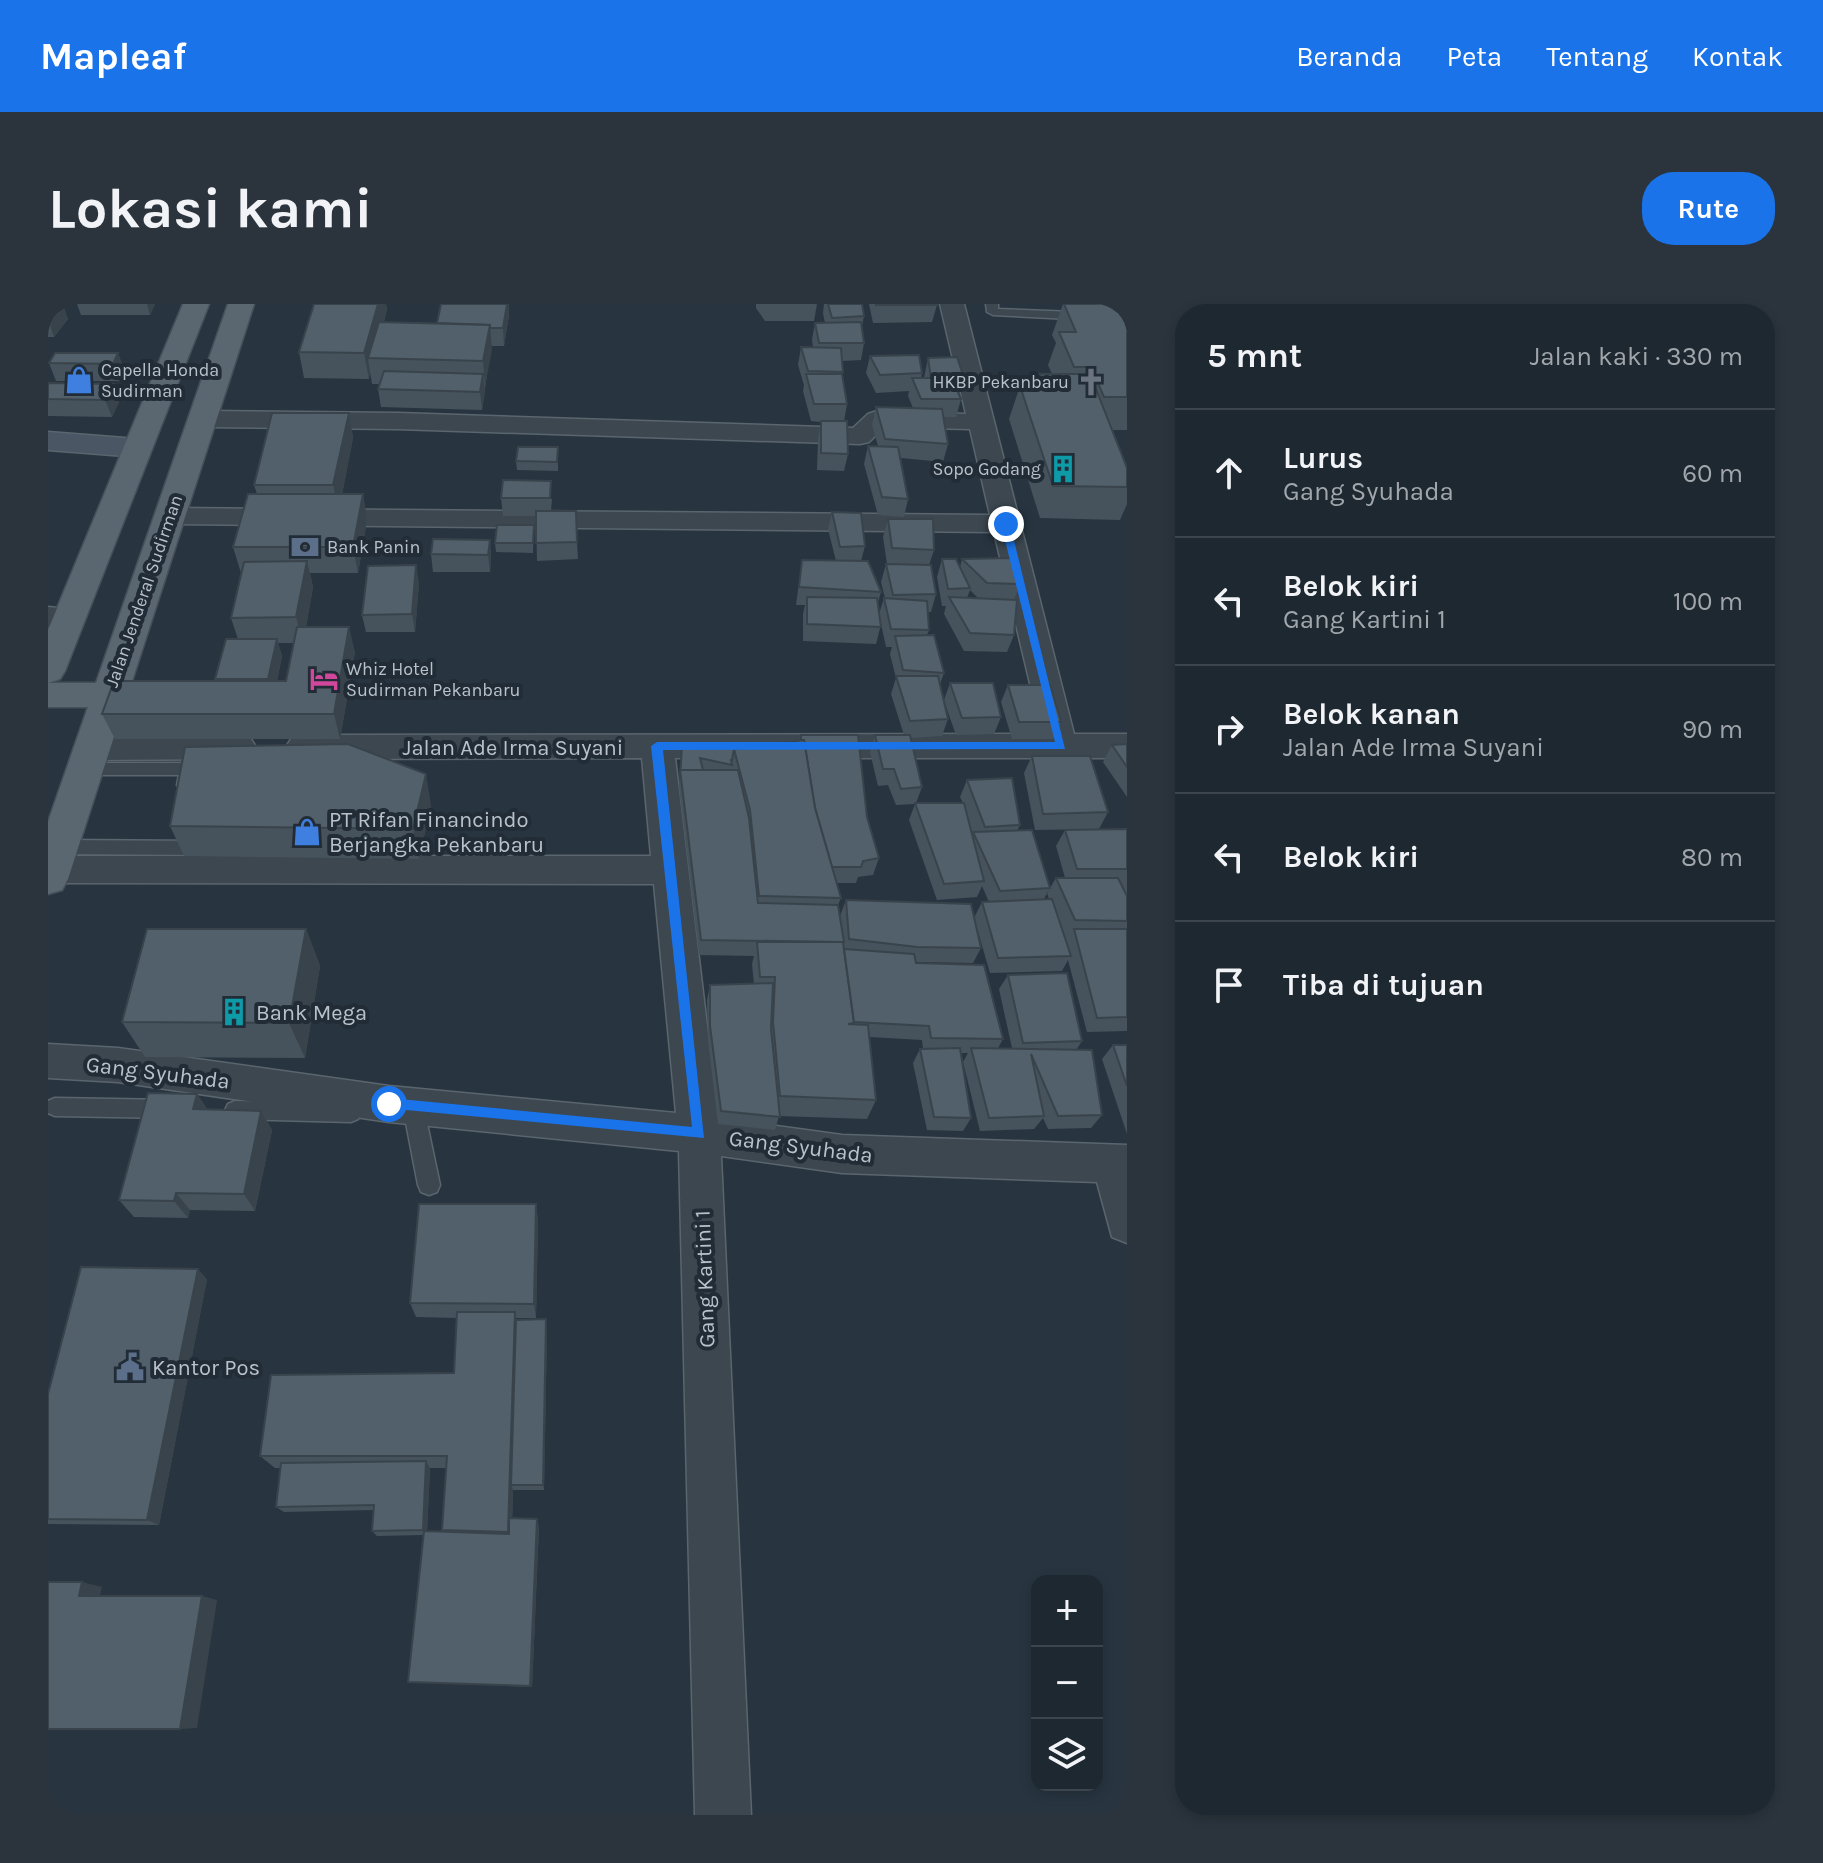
<!DOCTYPE html>
<html lang="id">
<head>
<meta charset="utf-8">
<style>
	body { margin:0; font-family:Karla,sans-serif; background:#2b343d; color:#f1f3f6 }
	.controls { position:absolute; right:24px; bottom:24px; display:grid; overflow:hidden; border-radius:16px; box-shadow:0 4px 12px #0003 }
	.controls button { width:72px; height:72px; display:grid; place-items:center; padding:0; border:0; border-bottom:2px solid #3c444d; background:#1e2831; color:#f1f3f6; font:40px sans-serif }
	.stop { position:absolute; width:24px; height:24px; margin:-18px; border:6px solid #1a73e8; border-radius:50%; background:#fff }
	.stop.end { background:#1a73e8; border-color:#fff; box-shadow:0 2px 8px #0008 }
	.list { margin:0; padding:0; list-style:none }
	h2 { display:flex; justify-content:space-between; align-items:center; height:104px; margin:0; padding:0 32px; font-size:34px }
	h2 small { font-size:26px; font-weight:400; color:#a1a6ab }
	.list li { display:grid; grid-template-columns:52px 1fr auto; gap:24px; align-items:center; box-sizing:border-box; height:128px; padding:0 32px; border-top:2px solid #3c444d }
	.list b { display:block; font-size:30px; white-space:nowrap }
	.list p { margin:0; font-size:26px; white-space:nowrap; color:#a1a6ab }
	.list em { font-size:26px; font-style:normal; color:#a1a6ab }
	.icon { flex:none; width:44px; height:44px; fill:none; stroke:currentColor; stroke-width:2; stroke-linecap:round; stroke-linejoin:round }
	.map { position:relative; flex:none; width:1079px; height:1511px; overflow:hidden; border-radius:32px }
	header { display:flex; align-items:center; gap:48px; box-sizing:border-box; height:112px; padding:0 40px; background:#1a73e8; color:#fff }
	header strong { font-size:38px }
	nav { display:flex; gap:44px; margin-inline-start:auto; font-size:28px }
	.intro { display:flex; align-items:center; justify-content:space-between; box-sizing:border-box; height:192px; padding:0 48px }
	h1 { margin:0; font-size:56px }
	.button { padding:20px 36px; border-radius:32px; background:#1a73e8; color:#fff; font-size:28px; font-weight:700 }
	main { display:flex; gap:48px; padding:0 48px }
	aside { flex:1; background:#1e2831; border-radius:32px; box-shadow:0 4px 12px #0003 }
	.map>svg:first-child { display:block }
	.lines { fill:none; stroke-linecap:round; stroke-linejoin:round }
	.service-casing { stroke:#5a656e; stroke-width:3 }
	.minor-casing { stroke:#5a656e; stroke-width:3 }
	.secondary-casing { stroke:#5a656e; stroke-width:3 }
	.primary-casing { stroke:#46505a; stroke-width:3 }
	.service { fill:#3c4750; fill-rule:evenodd }
	.minor { fill:#3c4750; fill-rule:evenodd }
	.secondary { fill:#4a5663; fill-rule:evenodd }
	.primary { fill:#5a6670; fill-rule:evenodd }
	.wall { fill:#46535c; fill-rule:evenodd }
	.shaded-wall { fill:#39434b }
	.building { fill:#51606b; stroke:#39434b; stroke-width:2 }
	.route { fill:#1a73e8 }
	.labels { text-anchor:middle; stroke-width:8; stroke-linejoin:round; paint-order:stroke }
	.far-poi-label { font-size:18px; fill:#b9c2cb; stroke:#212c36; text-anchor:start }
	.far-street-label { font-size:18px; fill:#b9c2cb; stroke:#212c36 }
	.street-label { font-size:22px; fill:#b9c2cb; stroke:#212c36 }
	.poi-label { font-size:22px; fill:#b9c2cb; stroke:#212c36; text-anchor:start }
</style>
</head>
<body>
<header>
<strong>Mapleaf</strong>
<nav><a>Beranda</a><a>Peta</a><a>Tentang</a><a>Kontak</a></nav>
</header>
<div class="intro"><h1>Lokasi kami</h1><a class="button">Rute</a></div>
<main>
<div class="map">
<svg width="1079" height="1511" viewBox="0 0 1079 1511">
	<rect width="100%" height="100%" fill="#283541"/>
	<g class="lines">
		<defs>
			<g id="service">
				<polygon points="938,0 950,0 950,5 1079,10 1079,18 945,11 939,8"/>
				<polygon points="36,459 141,459 149,465 145,481 137,487 129,481 131,471 36,471 28,465"/>
				<polygon points="11,536 159,537 168,544 159,551 11,550 2,543"/>
				<polygon points="7,794 123,796 130,799 133,805 130,811 123,814 7,812 0,809 0,797"/>
				<polygon points="187,797 303,800 310,803 313,809 310,815 303,818 187,815 180,812 177,806 180,800"/>
				<polygon points="351,801 374,804 377,810 392,881 389,888 381,891 373,888 370,881 358,819 344,816 341,810 344,804"/>
			</g>
			<g id="minor">
				<polygon points="892,0 916,0 1026,430 1079,430 1079,454 627,454 670,814 794,831 1079,841 1079,939 1064,933 1049,878 794,869 673,852 703,1511 647,1511 631,847 341,818 70,778 0,774 0,740 70,744 341,782 628,809 606,580 3,579 0,578 0,552 603,552 594,454 255,455 243,451 238,443 243,435 255,431 994,430 946,228 121,220 111,218 107,212 111,206 121,204 942,211 922,125 836,123 821,138 812,140 350,125 155,123 142,115 155,107 350,109 805,124 820,110 829,107 918,110"/>
				<polygon points="0,303 32,306 36,313 32,320 0,323"/>
				<polygon points="191,431 203,435 208,443 203,451 191,455 43,456 31,452 26,444 31,436 43,432"/>
			</g>
			<polygon id="secondary" points="0,128 90,135 100,138 104,144 100,150 90,153 0,146"/>
			<g id="primary">
				<polygon points="135,0 161,0 17,367 12,375 0,379 0,326"/>
				<polygon points="180,0 206,0 20,575 14,586 0,590 0,518 40,403 0,403 0,379 48,379"/>
			</g>
		</defs>
		<!-- service casing -->
		<use href="#service" class="service-casing"/>
		<!-- minor casing -->
		<use href="#minor" class="minor-casing"/>
		<!-- secondary casing -->
		<use href="#secondary" class="secondary-casing"/>
		<!-- primary casing -->
		<use href="#primary" class="primary-casing"/>
		<!-- service -->
		<use href="#service" class="service"/>
		<!-- minor -->
		<use href="#minor" class="minor"/>
		<!-- secondary -->
		<use href="#secondary" class="secondary"/>
		<!-- primary -->
		<use href="#primary" class="primary"/>
	</g>
	<!-- wall -->
	<g class="wall">
		<polygon points="0,0 20,15 6,33 0,33"/>
		<polygon points="29,0 107,0 102,11 33,11"/>
		<polygon points="266,0 338,0 339,5 336,18 389,19 393,0 461,0 461,11 456,42 443,42 434,106 333,103 330,85 332,80 324,80 322,68 321,75 256,74 251,48"/>
		<polygon points="708,0 769,0 766,17 717,17 708,4"/>
		<polygon points="776,0 814,0 816,12 814,22 816,39 813,56 794,57 794,71 799,100 796,117 800,150 796,167 769,166 770,135 773,118 763,117 755,87 756,81 750,61 753,43 765,43 764,36 767,19 777,19 775,9"/>
		<polygon points="821,0 888,0 889,1 884,18 825,19"/>
		<polygon points="1015,0 1079,0 1079,126 1064,126 1079,164 1079,200 1072,216 992,214 961,115 972,82 988,82 992,70 1004,70 1000,61 1008,39 1004,31"/>
		<polygon points="70,49 76,66 71,77 8,77 1,59"/>
		<polygon points="822,52 874,69 873,74 876,74 880,54 916,74 911,91 913,95 908,113 896,113 900,140 895,158 853,154 860,195 856,213 830,211 816,160 820,142 830,142 824,121 828,103 865,104 860,92 861,87 828,89 818,69"/>
		<polygon points="0,79 65,80 71,98 64,113 0,112"/>
		<path d="M301,109l4,25 -11,56h21l4,26 -9,53h-48l3,14 -7,40 49,25 -15,87h-225l-13,-25 114,-33 -1,-2 23,-40 -7,-21 10,-45 -8,-26 24,-53 -3,-9zM230,339h16l-8,38h-9l5,-25z"/>
		<polygon points="510,152 510,167 469,166 468,157"/>
		<polygon points="453,194 504,195 503,207 529,238 530,255 489,257 488,212 455,212"/>
		<polygon points="784,208 817,242 813,257 833,288 830,298 831,310 836,294 837,294 833,278 838,260 839,260 835,233 840,215 886,246 881,261 888,290 883,308 880,308 881,326 879,331 896,369 892,380 896,396 902,379 953,413 946,430 908,431 896,397 900,415 894,432 863,434 874,483 868,499 915,499 912,493 919,476 972,521 969,527 1002,584 996,595 1001,595 999,589 1008,574 1017,574 1008,542 1017,526 1079,525 1079,727 1039,728 1020,656 1014,667 942,669 926,614 934,598 941,598 934,582 929,593 889,596 861,516 867,500 848,501 840,481 830,482 822,448 827,431 856,431 843,390 848,374 842,350 844,343 838,343 833,320 828,340 755,337 755,310 757,301 748,301 754,256 788,257 780,225"/>
		<polygon points="486,221 485,249 448,248 447,239"/>
		<polygon points="442,236 443,254 442,268 385,268 383,250"/>
		<path d="M894,255l18,8 2,-8 58,25 -6,16v35l-7,17 -43,-1 -20,-37 2,-8h-4l-5,-29zM922,286l8,8h-11z"/>
		<polygon points="371,279 367,328 318,328 314,311"/>
		<polygon points="960,381 1013,418 1005,435 964,435 953,398"/>
		<polygon points="753,431 819,513 831,554 825,571 810,573 808,579 788,579 793,594 790,601 792,612 798,596 933,644 925,659 867,658 955,735 950,744 964,744 951,685 960,671 1034,737 1028,746 1054,811 1043,824 1000,825 995,814 986,825 932,827 915,758 920,749 913,749 923,814 915,827 879,826 865,759 872,745 875,745 874,736 821,733 828,796 819,815 731,812 727,826 670,820 660,736 659,696 662,681 706,680 704,660 706,652 651,651 631,483 634,442 728,440 751,437"/>
		<polygon points="1079,440 1079,493 1055,458 1064,441"/>
		<polygon points="984,452 1060,508 1051,525 987,526 976,469"/>
		<polygon points="383,501 371,555 136,552 122,522"/>
		<polygon points="258,625 272,662 257,754 97,753 74,718"/>
		<polygon points="1065,741 1079,741 1079,830 1054,755"/>
		<polygon points="149,790 159,805 213,807 224,826 207,907 142,906 140,914 86,913 71,896"/>
		<path d="M488,900l2,17 -2,97h-20v2l31,9 -3,161h-31l-1,29 27,8 -7,160 -124,-5 15,-147 -46,1 -5,-5 2,-21 -90,2 -8,-5 5,-39h-6l-15,-12 194,-83 2,-55 -40,-1 -6,-14zM382,1164h16l-4,62 1,2 -16,-1z"/>
		<polygon points="159,975 111,1221 0,1220 0,1090"/>
	</g>
	<!-- shaded-wall -->
	<g class="shaded-wall">
		<polygon points="12,0 15,0 20,15 6,33 0,15"/>
		<polygon points="99,0 107,0 102,11"/>
		<polygon points="330,0 338,0 339,5 326,55 320,54 322,68 321,75 316,49"/>
		<polygon points="459,0 461,0 461,11 456,42 455,24"/>
		<polygon points="442,21 444,46 437,83 435,57"/>
		<polygon points="70,49 76,66 71,77 65,60"/>
		<polygon points="435,70 437,88 434,106 432,88"/>
		<polygon points="65,80 71,98 64,113 57,96"/>
		<polygon points="301,109 305,134 291,207 285,181"/>
		<polygon points="315,190 319,216 310,269 305,243"/>
		<polygon points="442,236 443,254 442,268 440,251"/>
		<polygon points="259,257 265,283 255,339 248,313"/>
		<polygon points="368,261 371,279 367,328 364,310"/>
		<polygon points="301,323 307,348 292,435 286,410"/>
		<polygon points="229,335 234,352 225,393 220,375"/>
		<polygon points="378,470 383,501 371,555 365,525"/>
		<polygon points="258,625 272,662 257,754 241,719"/>
		<polygon points="149,790 161,809 145,805"/>
		<polygon points="213,807 224,826 207,907 196,890"/>
		<polygon points="128,889 142,906 140,914 126,897"/>
		<polygon points="488,900 490,917 488,1014 486,1000"/>
		<polygon points="150,965 159,975 111,1221 99,1216"/>
		<polygon points="467,1008 470,1026 463,1181 465,1186 464,1237 460,1228"/>
		<polygon points="498,1015 499,1025 496,1186 495,1181"/>
		<polygon points="378,1157 382,1164 379,1231 375,1226"/>
		<polygon points="489,1215 491,1223 484,1383 482,1382"/>
		<polygon points="34,1278 54,1283 51,1296 31,1292"/>
		<polygon points="154,1292 169,1296 149,1424 132,1425"/>
	</g>
	<!-- building -->
	<g class="building">
		<polygon points="0,0 12,0 0,15"/>
		<polygon points="266,0 330,0 316,49 251,48"/>
		<polygon points="393,0 459,0 455,24 442,24 442,21 389,19"/>
		<polygon points="780,0 814,0 816,12 784,14"/>
		<polygon points="828,0 888,0 889,1 828,1"/>
		<polygon points="1016,0 1079,0 1079,93 1056,93 1043,63 1026,63 1011,28 1028,28"/>
		<polygon points="331,18 442,21 435,57 320,54"/>
		<polygon points="813,18 816,39 771,39 767,19"/>
		<polygon points="753,43 793,44 795,68 760,67"/>
		<polygon points="7,49 70,49 65,60 1,59"/>
		<polygon points="871,51 874,69 832,71 822,52"/>
		<polygon points="909,53 916,74 903,73 913,95 873,95 864,74 883,74 880,54"/>
		<polygon points="336,67 435,70 432,88 330,85"/>
		<polygon points="758,70 794,70 799,100 766,100"/>
		<polygon points="992,70 1042,70 1079,164 1079,183 1005,182 972,82 997,83"/>
		<polygon points="0,79 65,80 57,96 0,95"/>
		<polygon points="828,103 894,105 900,140 837,135"/>
		<polygon points="224,109 301,109 285,181 206,181"/>
		<polygon points="773,117 799,117 800,150 773,149"/>
		<polygon points="820,142 850,143 860,195 834,193"/>
		<polygon points="470,143 510,143 509,158 468,157"/>
		<polygon points="455,176 503,177 502,194 453,194"/>
		<polygon points="200,190 315,190 305,243 185,243"/>
		<polygon points="488,207 528,207 529,238 488,239"/>
		<polygon points="784,208 813,209 817,242 792,243"/>
		<polygon points="840,215 885,215 886,246 844,244"/>
		<polygon points="449,221 486,221 485,239 447,239"/>
		<polygon points="385,235 442,236 440,251 383,250"/>
		<polygon points="963,254 972,280 939,279 914,255"/>
		<polygon points="894,255 908,255 922,284 900,285"/>
		<polygon points="754,256 820,257 833,288 751,283"/>
		<polygon points="259,257 248,313 183,314 196,258"/>
		<polygon points="838,260 883,261 888,290 845,291"/>
		<polygon points="368,261 364,310 314,311 320,262"/>
		<polygon points="759,293 829,294 833,323 759,320"/>
		<polygon points="901,293 969,296 966,331 922,329"/>
		<polygon points="836,294 879,297 881,326 843,325"/>
		<polygon points="249,323 301,323 286,410 54,410 66,377 238,377"/>
		<polygon points="886,331 896,369 855,366 847,332"/>
		<polygon points="178,335 229,335 220,375 167,375"/>
		<polygon points="848,372 890,372 900,415 862,417"/>
		<polygon points="902,379 945,379 953,413 914,414"/>
		<polygon points="960,381 1002,381 1013,418 971,418"/>
		<polygon points="753,431 810,431 819,513 831,554 815,557 813,563 784,563 767,504 756,436 753,436"/>
		<polygon points="827,431 862,431 874,483 853,485 846,465 835,465"/>
		<polygon points="756,436 767,504 793,594 711,592 702,506 686,445"/>
		<polygon points="300,440 378,470 365,525 122,522 137,443"/>
		<polygon points="728,440 686,445 684,456 683,456 684,461 652,454 655,466 632,466 632,474 634,442"/>
		<polygon points="1079,440 1079,463 1064,441"/>
		<polygon points="984,452 1042,452 1060,508 995,510"/>
		<polygon points="632,466 690,466 701,514 710,599 790,601 796,638 653,636"/>
		<polygon points="964,474 972,521 937,523 919,476"/>
		<polygon points="867,499 916,499 936,577 896,580"/>
		<polygon points="1079,525 1079,565 1029,565 1017,526"/>
		<polygon points="984,526 1002,584 952,587 925,528"/>
		<polygon points="1008,574 1070,574 1079,592 1079,617 1027,616"/>
		<polygon points="1004,595 1023,652 950,654 934,598"/>
		<polygon points="798,596 923,600 933,644 869,643 801,635"/>
		<polygon points="99,625 258,625 241,719 74,718"/>
		<polygon points="1026,625 1079,625 1079,713 1049,714"/>
		<polygon points="709,638 795,638 806,719 800,720 820,721 828,796 732,792 725,718 727,673 712,673"/>
		<polygon points="796,645 866,650 868,659 936,661 955,735 883,734 881,722 806,718"/>
		<polygon points="1019,669 1034,737 975,739 960,671"/>
		<polygon points="725,679 723,725 732,813 673,807 662,722 662,681"/>
		<polygon points="1065,741 1079,741 1079,782"/>
		<polygon points="912,744 923,814 886,813 872,745"/>
		<polygon points="923,744 1044,746 1054,811 1010,812 983,750 996,812 941,814"/>
		<polygon points="100,789 149,790 145,805 213,807 196,890 128,889 126,897 71,896"/>
		<polygon points="371,900 488,900 486,1000 362,999"/>
		<polygon points="33,963 150,965 99,1216 0,1215 0,1090"/>
		<polygon points="409,1008 467,1008 460,1228 394,1226 399,1152 212,1152 223,1071 406,1069"/>
		<polygon points="498,1015 495,1181 463,1181 468,1016"/>
		<polygon points="378,1157 375,1226 324,1227 326,1201 228,1203 233,1159"/>
		<polygon points="461,1214 489,1215 482,1382 360,1378 376,1227 461,1230"/>
		<polygon points="0,1278 34,1278 31,1292 154,1292 132,1425 0,1425"/>
	</g>
	<!-- route -->
	<polygon class="route" points="958,217 962,220 1017,445 615,446 656,834 337,804 337,796 341,794 644,823 603,442 609,438 1007,438 953,220"/>
	<!-- icons -->
	<defs>
		<symbol id="shop-bare" viewBox="-9 -9 18 18"><path d="M-5-2.5h2.3a2.7 3.5 0 0 1 5.4 0H5L5.5 6h-11ZM-1.5-2.5h3a1.5 2.3 0 0 0-3 0Z" fill="#3f7fe0" stroke="#212c36" stroke-width="2.5" paint-order="stroke"/></symbol>
		<symbol id="church-bare" viewBox="-9 -9 18 18"><path d="M-1.2-6h2.4v3.5h3.3v2.4h-3.3V6h-2.4V-.1h-3.3v-2.4h3.3Z" fill="#6b7280" stroke="#212c36" stroke-width="2.5" paint-order="stroke"/></symbol>
		<symbol id="building-bare" viewBox="-9 -9 18 18"><path d="M-4-6H4V6H1V3H-1V6H-4ZM-2.5-4.3h1.7v1.8h-1.7ZM.8-4.3h1.7v1.8H.8ZM-2.5-1h1.7V.8h-1.7ZM.8-1h1.7V.8H.8Z" fill="#0f9aa8" stroke="#212c36" stroke-width="2.5" paint-order="stroke"/></symbol>
		<symbol id="bank-bare" viewBox="-9 -9 18 18"><path d="M-6-4H6V4H-6ZM0-2.3a2.3 2.3 0 1 0 0 4.6a2.3 2.3 0 1 0 0-4.6Z" fill="#5c6f8a" stroke="#212c36" stroke-width="2.5" paint-order="stroke"/></symbol>
		<symbol id="hotel-bare" viewBox="-9 -9 18 18"><path d="M-6-4.5h1.5V1H6V5H4.5V3h-9V5H-6ZM-4 0a1.8 1.8 0 1 1 3.6 0ZM.5 0V-2.5h3Q6-2.5 6 0Z" fill="#d1479c" stroke="#212c36" stroke-width="2.5" paint-order="stroke"/></symbol>
		<symbol id="civic-bare" viewBox="-9 -9 18 18"><path d="M-.6-6.5H3V-4.5H.6V-3L4-1V1h2V6H-6V1h2V-1L-.6-3ZM-1.2 2.5V6h2.4V2.5Z" fill="#5c6f8a" stroke="#212c36" stroke-width="2.5" paint-order="stroke"/></symbol>
	</defs>
	<g fill-rule="evenodd">
		<use href="#shop-bare" x="11" y="56" width="40" height="40"/>
		<use href="#church-bare" x="1023" y="58" width="40" height="40"/>
		<use href="#building-bare" x="995" y="145" width="40" height="40"/>
		<use href="#bank-bare" x="237" y="223" width="40" height="40"/>
		<use href="#hotel-bare" x="256" y="355" width="40" height="40"/>
		<use href="#shop-bare" x="239" y="508" width="40" height="40"/>
		<use href="#building-bare" x="166" y="688" width="40" height="40"/>
		<use href="#civic-bare" x="62" y="1043" width="40" height="40"/>
	</g>
	<g class="labels">
		<!-- far-poi labels -->
		<g class="far-poi-label">
			<text x="53" y="72">Capella Honda<tspan x="53" dy="21">Sudirman</tspan></text>
			<text x="1021" y="84" text-anchor="end">HKBP Pekanbaru</text>
			<text x="993" y="171" text-anchor="end">Sopo Godang</text>
			<text x="279" y="249">Bank Panin</text>
			<text x="298" y="371">Whiz Hotel<tspan x="298" dy="21">Sudirman Pekanbaru</tspan></text>
		</g>
		<!-- far-street labels -->
		<g class="far-street-label">
			<text transform="translate(96 287) rotate(-71)" y="6">Jalan Jenderal Sudirman</text>
		</g>
		<!-- street labels -->
		<g class="street-label">
			<text x="465" y="451">Jalan Ade Irma Suyani</text>
			<text transform="translate(110 768) rotate(7)" y="8">Gang Syuhada</text>
			<text transform="translate(753 842) rotate(7)" y="8">Gang Syuhada</text>
			<text transform="translate(656 975) rotate(-92)" y="8">Gang Kartini 1</text>
		</g>
		<!-- poi labels -->
		<g class="poi-label">
			<text x="281" y="523">PT Rifan Financindo<tspan x="281" dy="25">Berjangka Pekanbaru</tspan></text>
			<text x="208" y="716">Bank Mega</text>
			<text x="104" y="1071">Kantor Pos</text>
		</g>
	</g>
</svg>
<div class="controls">
<button>+</button>
<button>−</button>
<button><svg class="icon" aria-label="layers" viewBox="0 0 24 24"><path d="M12 4l9 5-9 5-9-5zM3 14l9 5 9-5"/></svg></button>
</div>
<div class="stop" style="left:341px;top:800px"></div>
<div class="stop end" style="left:958px;top:220px"></div>
</div>
<aside>
<h2>5 mnt<small>Jalan kaki · 330 m</small></h2>
<ul class="list">
<li><svg class="icon" aria-label="ahead" viewBox="0 0 24 24"><path d="M12 20V5M6 11l6-6 6 6"/></svg><div><b>Lurus</b><p>Gang Syuhada</p></div><em>60 m</em></li>
<li><svg class="icon" aria-label="left" viewBox="0 0 24 24"><path d="M17 20v-9H6M10 6l-5 5 5 5"/></svg><div><b>Belok kiri</b><p>Gang Kartini 1</p></div><em>100 m</em></li>
<li><svg class="icon" aria-label="right" viewBox="0 0 24 24"><path d="M7 20v-9h11M14 6l5 5-5 5"/></svg><div><b>Belok kanan</b><p>Jalan Ade Irma Suyani</p></div><em>90 m</em></li>
<li><svg class="icon" aria-label="left" viewBox="0 0 24 24"><path d="M17 20v-9H6M10 6l-5 5 5 5"/></svg><div><b>Belok kiri</b></div><em>80 m</em></li>
<li><svg class="icon" aria-label="arrive" viewBox="0 0 24 24"><path d="M6 21V4h12l-3 4 3 4H6"/></svg><div><b>Tiba di tujuan</b></div></li>
</ul>
</aside>
</main>
</body>
</html>
